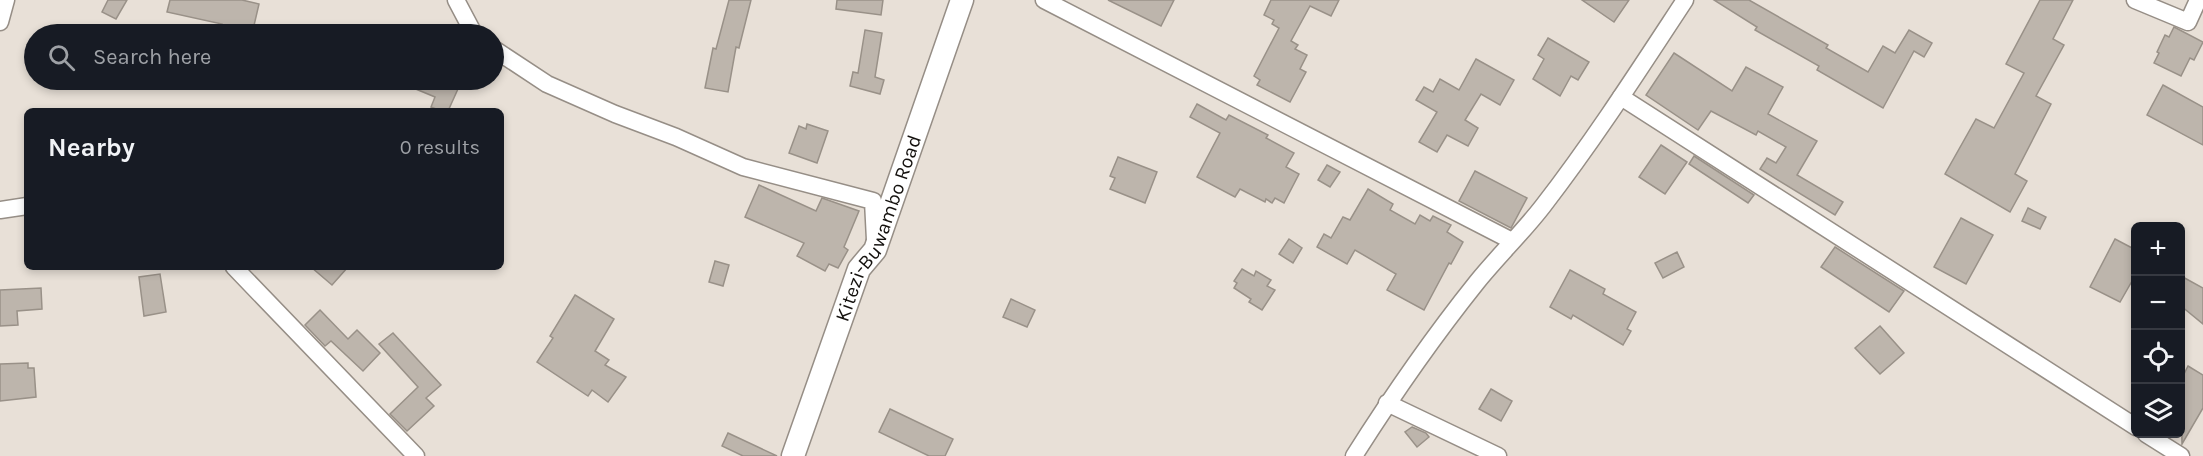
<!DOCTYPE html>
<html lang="en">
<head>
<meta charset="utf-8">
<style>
	body { margin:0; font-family:Karla,sans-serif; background:#242831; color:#f1f3f6 }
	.controls { position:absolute; right:18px; bottom:18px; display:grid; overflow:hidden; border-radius:9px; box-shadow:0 3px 9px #0003 }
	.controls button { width:54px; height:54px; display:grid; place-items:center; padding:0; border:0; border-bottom:2px solid #363941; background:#171b24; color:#f1f3f6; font:30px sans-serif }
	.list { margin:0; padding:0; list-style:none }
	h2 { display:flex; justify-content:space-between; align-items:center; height:78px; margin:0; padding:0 24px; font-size:26px }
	h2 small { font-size:20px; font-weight:400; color:#9ea1a6 }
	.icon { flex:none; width:33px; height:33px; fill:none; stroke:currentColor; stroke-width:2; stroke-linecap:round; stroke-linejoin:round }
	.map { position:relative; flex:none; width:2203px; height:456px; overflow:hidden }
	.search { position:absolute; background:#171b24; box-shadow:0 3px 9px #0003; left:24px; top:24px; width:480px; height:66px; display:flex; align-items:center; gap:15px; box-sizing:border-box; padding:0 21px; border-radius:33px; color:#9ea1a6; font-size:22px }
	.panel { position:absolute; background:#171b24; box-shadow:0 3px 9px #0003; left:24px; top:108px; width:480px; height:162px; border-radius:9px }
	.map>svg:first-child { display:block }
	.building { fill:#bdb5ac; stroke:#999188; stroke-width:1.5 }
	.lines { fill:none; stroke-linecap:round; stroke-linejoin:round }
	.street-casing { stroke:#968e86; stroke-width:19 }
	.secondary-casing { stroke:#968e86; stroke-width:25 }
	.street { stroke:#fff; stroke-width:16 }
	.secondary { stroke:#fff; stroke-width:22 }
	.labels { text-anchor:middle; stroke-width:4.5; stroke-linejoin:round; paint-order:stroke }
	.street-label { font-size:20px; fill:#14110e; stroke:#e8e0d7 }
</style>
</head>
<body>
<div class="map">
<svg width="2203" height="456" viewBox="0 0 2203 456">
	<rect width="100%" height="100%" fill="#e8e0d7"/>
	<!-- building -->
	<g class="building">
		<polygon points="108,0 127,0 116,19 102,12"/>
		<polygon points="170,0 242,0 259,4 252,34 236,34 220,31 222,24 167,12"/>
		<polygon points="729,0 751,0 739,48 736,47 728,92 705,88 713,48 716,49"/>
		<polygon points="837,0 883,0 881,15 836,9"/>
		<polygon points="1108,0 1174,0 1161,26"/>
		<polygon points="1271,0 1339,0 1331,16 1310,6 1291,41 1298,45 1295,49 1307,55 1300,69 1306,72 1290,102 1257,85 1260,80 1254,76 1279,28 1272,24 1274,20 1264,15"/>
		<polygon points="1582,0 1629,0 1614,22"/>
		<polygon points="1714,0 1749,0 1828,45 1826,48 1868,72 1883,46 1895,53 1909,30 1932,43 1924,57 1914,51 1883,108 1817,70 1819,66 1755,30 1757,27"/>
		<polygon points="2040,0 2073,0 2053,39 2064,45 2036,96 2051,104 2015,174 2027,181 2010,212 1945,174 1976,119 1994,128 2024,73 2006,64"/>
		<polygon points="2174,27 2203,42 2194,60 2190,58 2181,76 2154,63 2159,53 2157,52 2165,35 2169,37"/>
		<polygon points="865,30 882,33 875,77 884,80 880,94 850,86 853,72 858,73"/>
		<polygon points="1548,38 1589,62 1578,80 1571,76 1560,96 1533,79 1544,59 1538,55"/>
		<polygon points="1674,53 1732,91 1746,67 1783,87 1768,114 1817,141 1797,175 1843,202 1835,215 1760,169 1767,158 1776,163 1786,147 1758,131 1756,135 1711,111 1698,130 1646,95"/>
		<polygon points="1476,59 1514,80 1500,105 1481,94 1465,120 1478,128 1468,146 1447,135 1437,152 1419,142 1437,112 1416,100 1424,87 1433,92 1440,79 1459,90"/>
		<polygon points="394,80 462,80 448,111 441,111 431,107 435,97"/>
		<polygon points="2163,85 2203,107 2203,145 2147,115"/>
		<polygon points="1197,104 1226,120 1229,115 1268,135 1266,138 1294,153 1286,167 1299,174 1284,203 1275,198 1272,203 1266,199 1265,202 1240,189 1235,197 1197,177 1220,133 1190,117"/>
		<polygon points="807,124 828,131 817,163 789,153 799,126 806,129"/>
		<polygon points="1661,145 1687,162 1665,194 1639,177"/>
		<polygon points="1694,156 1754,195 1748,203 1689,164"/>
		<polygon points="1118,157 1157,172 1145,203 1110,189 1115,178 1110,176"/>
		<polygon points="1327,165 1340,172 1330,187 1318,180"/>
		<polygon points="1475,171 1527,198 1511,228 1459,201"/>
		<polygon points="759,185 816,211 822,198 859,211 844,247 848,250 838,268 829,264 825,271 797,256 804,243 745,217"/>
		<polygon points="1368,189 1393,204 1390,210 1415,224 1420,215 1430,221 1433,216 1451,225 1447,232 1463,242 1451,264 1449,263 1424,310 1387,290 1396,274 1355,250 1347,264 1317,247 1324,234 1331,238 1343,217 1350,220"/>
		<polygon points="2028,208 2046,217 2040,229 2022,221"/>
		<polygon points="1961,218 1993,235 1966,284 1934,267"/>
		<polygon points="1289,239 1302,248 1293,263 1279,254"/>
		<polygon points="2115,239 2136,250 2136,274 2120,302 2090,287"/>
		<polygon points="1835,247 1904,291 1889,312 1821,267"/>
		<polygon points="1677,252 1684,267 1663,278 1655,263"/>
		<polygon points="715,261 729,265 723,286 709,282"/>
		<polygon points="311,267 348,267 332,285"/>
		<polygon points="1242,269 1254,276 1256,271 1271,280 1267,286 1275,290 1262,310 1249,302 1251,299 1234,288 1237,283 1234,281"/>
		<polygon points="1570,270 1605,289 1603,294 1636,312 1627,329 1631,331 1623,345 1573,315 1571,319 1550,307"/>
		<polygon points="160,274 166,312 144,316 139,277"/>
		<polygon points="2181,276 2203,288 2203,324 2181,306"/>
		<polygon points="41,288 42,309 17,311 18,325 0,326 0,290"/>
		<polygon points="575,295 614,319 595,351 609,360 605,365 626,377 608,402 592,390 588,396 537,362 553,338 550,336"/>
		<polygon points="1011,299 1035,310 1027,327 1003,317"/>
		<polygon points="320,310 348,339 357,330 380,353 363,371 331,341 325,346 305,325"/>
		<polygon points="1880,326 1904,353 1880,374 1855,348"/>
		<polygon points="393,333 441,385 426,398 434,406 407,431 390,414 418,387 379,344"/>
		<polygon points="28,363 28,368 34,368 36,397 0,401 0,364"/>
		<polygon points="2188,366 2203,375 2203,408 2182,444 2181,380"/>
		<polygon points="1491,389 1512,401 1501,421 1479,409"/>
		<polygon points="890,409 953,439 945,456 929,456 879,432"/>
		<polygon points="1412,427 1426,433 1429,437 1417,447 1405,432"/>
		<polygon points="728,433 777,456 743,456 722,446"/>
	</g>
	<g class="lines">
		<defs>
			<g id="street">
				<polyline points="456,0 474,34"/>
				<polyline points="1044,0 1512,241"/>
				<polyline points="2135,0 2188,22 2198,0"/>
				<polyline points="0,22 6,0"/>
				<polyline points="494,49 547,84 615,114 676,137 743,167 873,201 875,240"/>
				<polyline points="1621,97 2136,427"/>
				<polyline points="0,210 27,206"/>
				<polyline points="234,267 416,456"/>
				<polyline points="1387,403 1498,456"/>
				<polyline points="2146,434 2181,456"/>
				<path d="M1354,456c38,-60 79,-119 123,-174 21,-26 46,-50 66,-76 51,-66 96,-136 142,-206"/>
			</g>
			<g id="secondary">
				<path id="s1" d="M793,456l66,-187 16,-19 87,-250"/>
			</g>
		</defs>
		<!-- street casing -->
		<use href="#street" class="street-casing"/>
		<!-- secondary casing -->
		<use href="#secondary" class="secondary-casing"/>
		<!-- street -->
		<use href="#street" class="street"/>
		<!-- secondary -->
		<use href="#secondary" class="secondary"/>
	</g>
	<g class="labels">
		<!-- street labels -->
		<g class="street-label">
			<text dy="7" stroke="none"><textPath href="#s1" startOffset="244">Kitezi-Buwambo Road</textPath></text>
		</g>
	</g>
</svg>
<div class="controls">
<button>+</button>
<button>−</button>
<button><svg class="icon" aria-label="locate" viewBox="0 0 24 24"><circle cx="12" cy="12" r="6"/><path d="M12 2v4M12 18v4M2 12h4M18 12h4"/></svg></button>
<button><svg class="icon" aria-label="layers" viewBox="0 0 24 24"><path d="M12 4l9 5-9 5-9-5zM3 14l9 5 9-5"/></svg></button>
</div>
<div class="search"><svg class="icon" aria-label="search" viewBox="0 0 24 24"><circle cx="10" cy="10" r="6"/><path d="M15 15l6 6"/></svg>Search here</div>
<section class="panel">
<h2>Nearby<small>0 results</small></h2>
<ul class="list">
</ul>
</section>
</div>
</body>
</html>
